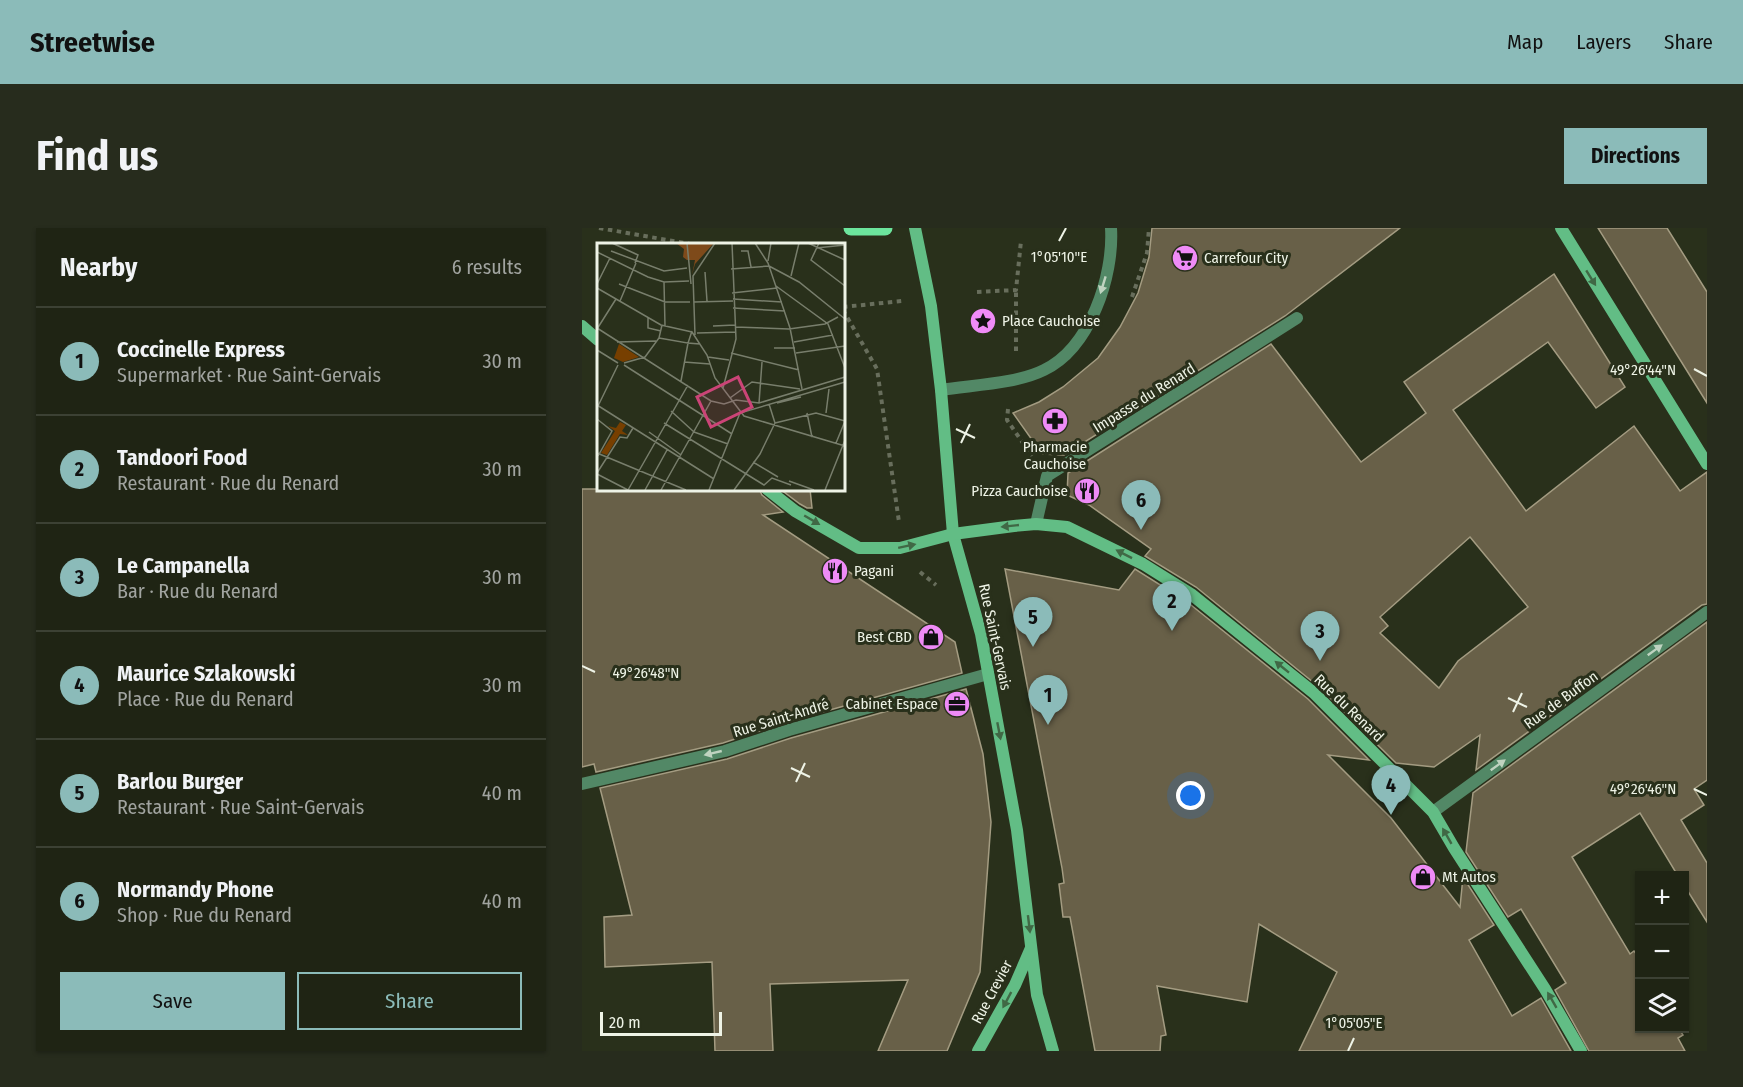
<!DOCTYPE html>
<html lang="en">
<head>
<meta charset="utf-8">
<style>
	body { margin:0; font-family:"Fira Sans Condensed",sans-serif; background:#272c1d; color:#f1f3f6 }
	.controls { position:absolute; right:18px; bottom:18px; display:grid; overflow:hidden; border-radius:0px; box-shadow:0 2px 4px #0004 }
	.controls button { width:54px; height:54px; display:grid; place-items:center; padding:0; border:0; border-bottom:2px solid #3c4134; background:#1f2414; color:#f1f3f6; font:30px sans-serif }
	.scale { position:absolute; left:18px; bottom:15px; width:122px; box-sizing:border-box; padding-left:6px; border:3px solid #eef3e6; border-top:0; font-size:16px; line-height:21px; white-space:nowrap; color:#eef3e6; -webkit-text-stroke:4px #29301b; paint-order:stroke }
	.you { position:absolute; left:609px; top:568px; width:21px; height:21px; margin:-15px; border:4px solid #fff; border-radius:50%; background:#1a73e8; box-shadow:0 0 0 9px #1a73e833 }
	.badge { display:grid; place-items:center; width:39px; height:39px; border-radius:50%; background:#8bbbb9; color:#111; font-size:20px; font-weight:700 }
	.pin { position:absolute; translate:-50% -50px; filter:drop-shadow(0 2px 3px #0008) }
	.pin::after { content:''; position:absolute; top:32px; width:21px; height:18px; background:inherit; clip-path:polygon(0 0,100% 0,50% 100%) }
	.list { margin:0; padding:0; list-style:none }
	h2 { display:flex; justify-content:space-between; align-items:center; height:78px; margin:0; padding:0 24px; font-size:26px }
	h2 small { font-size:20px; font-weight:400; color:#a1a4a0 }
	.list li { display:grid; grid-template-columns:39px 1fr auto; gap:18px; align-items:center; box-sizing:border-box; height:108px; padding:0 24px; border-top:2px solid #3c4134 }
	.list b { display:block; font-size:22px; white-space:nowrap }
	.list p { margin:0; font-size:20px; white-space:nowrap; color:#a1a4a0 }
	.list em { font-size:20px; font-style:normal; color:#a1a4a0 }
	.actions { display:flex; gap:12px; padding:18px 24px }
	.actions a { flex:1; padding:14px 0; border:2px solid #8bbbb9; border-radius:0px; text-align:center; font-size:21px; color:#8bbbb9 }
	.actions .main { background:#8bbbb9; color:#111 }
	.icon { flex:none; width:33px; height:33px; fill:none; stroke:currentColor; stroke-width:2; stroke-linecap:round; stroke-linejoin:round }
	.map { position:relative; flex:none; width:1125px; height:823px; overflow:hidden; border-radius:0px }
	header { display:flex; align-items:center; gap:36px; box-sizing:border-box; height:84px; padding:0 30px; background:#8bbbb9; color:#111 }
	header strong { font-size:28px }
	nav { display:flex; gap:33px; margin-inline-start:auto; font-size:21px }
	.intro { display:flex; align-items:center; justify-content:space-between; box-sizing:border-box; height:144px; padding:0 36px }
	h1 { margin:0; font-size:42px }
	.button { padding:15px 27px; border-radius:0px; background:#8bbbb9; color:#111; font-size:21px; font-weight:700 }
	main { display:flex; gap:36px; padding:0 36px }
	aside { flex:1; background:#1f2414; border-radius:0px; box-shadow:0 2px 4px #0004 }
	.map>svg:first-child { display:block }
	.building { fill:#686048; stroke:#a49c82; stroke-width:1.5; fill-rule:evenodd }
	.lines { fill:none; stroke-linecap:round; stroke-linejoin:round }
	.path { stroke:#686e5c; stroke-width:4; stroke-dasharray:4.5 4.5; stroke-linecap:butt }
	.lane { stroke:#528866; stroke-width:12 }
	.street { stroke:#528866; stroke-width:12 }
	.secondary { stroke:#62bd85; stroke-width:12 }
	.primary { stroke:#6ce59d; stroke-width:15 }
	.oneway { fill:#406845 }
	.oneway2 { fill:#bfd3c0 }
	.ticks { fill:none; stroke:#eef3e6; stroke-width:2 }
	.labels { text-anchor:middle; stroke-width:6; stroke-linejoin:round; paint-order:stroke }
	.poi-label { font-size:15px; fill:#eef3e6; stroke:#29301b; text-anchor:start }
	.street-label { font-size:15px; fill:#eef3e6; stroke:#29301b }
	.inset-road { fill:none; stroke:#787e6c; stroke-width:1.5 }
	.view { fill:#cb4477; fill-opacity:0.15; stroke:#cb4477; stroke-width:3 }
	.inset-edge { fill:none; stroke:#eef3e6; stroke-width:3 }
	.ticks-label { font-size:15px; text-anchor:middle; fill:#eef3e6; stroke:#29301b; stroke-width:6; stroke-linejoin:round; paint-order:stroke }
</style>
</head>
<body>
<header>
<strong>Streetwise</strong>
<nav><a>Map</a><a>Layers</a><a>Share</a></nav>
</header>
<div class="intro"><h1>Find us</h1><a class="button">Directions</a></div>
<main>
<aside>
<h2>Nearby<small>6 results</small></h2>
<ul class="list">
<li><span class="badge">1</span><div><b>Coccinelle Express</b><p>Supermarket · Rue Saint-Gervais</p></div><em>30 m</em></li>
<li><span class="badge">2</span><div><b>Tandoori Food</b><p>Restaurant · Rue du Renard</p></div><em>30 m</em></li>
<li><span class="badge">3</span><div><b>Le Campanella</b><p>Bar · Rue du Renard</p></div><em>30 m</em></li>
<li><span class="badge">4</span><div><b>Maurice Szlakowski</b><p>Place · Rue du Renard</p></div><em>30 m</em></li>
<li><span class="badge">5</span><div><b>Barlou Burger</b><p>Restaurant · Rue Saint-Gervais</p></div><em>40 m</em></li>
<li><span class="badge">6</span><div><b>Normandy Phone</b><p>Shop · Rue du Renard</p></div><em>40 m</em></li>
</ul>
<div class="actions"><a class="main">Save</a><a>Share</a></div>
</aside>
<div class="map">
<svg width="1125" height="823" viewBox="0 0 1125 823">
	<rect width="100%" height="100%" fill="#29301b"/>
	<!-- building -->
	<g class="building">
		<polygon points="570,0 818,0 703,88 482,227 460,226 431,185 457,174 481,159 516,130 538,99 556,65 567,29"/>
		<polygon points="1016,0 1085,0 1125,64 1125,175"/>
		<path d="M972,46l71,113 -29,21 -48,-66 -95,68 73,101 108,-85 46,65 27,-19v132l-5,1 -226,165 4,-35 -46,32 -38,-4 -77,-76 -123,-100 -51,-31 6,-7 -62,-44 -22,-10 1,-22 203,-129 90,118 65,-49 -22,-31zM888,309l58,70 -70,54 -19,27 -59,-55 8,-7 -8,-9z"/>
		<polygon points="0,261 177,261 180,267 201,284 181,287 373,414 380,445 205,494 141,515 14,544 12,536 0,539"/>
		<polygon points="198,261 228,261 230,280 225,280 218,276"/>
		<polygon points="423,341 537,362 553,341 604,373 726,471 787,532 746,527 809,590 878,679 881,649 912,697 887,712 930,788 959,770 989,823 717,823 755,744 677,696 665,774 575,758 584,807 579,808 578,823 513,823 488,689 481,689 477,656 482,655 480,640"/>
		<polygon points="1125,394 1125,552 1112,561 1122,577 1099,592 1125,635 1125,694 1102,657 1102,648 1096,648 1058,585 990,629 1048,726 1052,723 1058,731 1058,801 1097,801 1101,807 1096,810 1103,823 1007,823 973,762 984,755 939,681 926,689 884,624 891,565"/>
		<polygon points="384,461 401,526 409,594 398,744 365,823 296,823 326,752 188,756 191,823 133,823 130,734 23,739 22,689 50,687 18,560 145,531 209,510"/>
	</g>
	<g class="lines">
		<!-- path -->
		<g class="path">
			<polyline points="17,0 108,16"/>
			<polyline points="395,64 434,62 439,13"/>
			<polyline points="550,69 565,25 567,0"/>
			<polyline points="261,79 320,73"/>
			<polyline points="261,82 295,141 317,294"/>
			<polyline points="434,123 434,62"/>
			<polyline points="426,181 425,192 450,228"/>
			<polyline points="338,344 354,357"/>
		</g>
		<!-- lane -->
		<polyline class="lane" points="454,296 465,248 715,90"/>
		<!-- street -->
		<g class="street">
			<path d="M359,162c31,-5 75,-6 103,-20 46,-22 70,-94 67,-142"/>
			<polyline points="0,556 143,523 207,502 406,446"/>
			<polyline points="851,584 1125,384"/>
		</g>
		<!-- secondary -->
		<g class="secondary">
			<polyline points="333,0 349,78 359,162 371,306 399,406 435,602 455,767 471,823"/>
			<polyline points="979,0 1125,236"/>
			<polyline points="0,98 16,112"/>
			<polyline points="185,261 213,283 277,320 318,320 371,306 432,298 454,296 485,299 561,336 609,366 732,465 851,584 872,620 963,761 999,823"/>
			<polyline points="396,823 433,757 449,720"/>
		</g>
		<!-- primary -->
		<polyline class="primary" points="269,0 303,0"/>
	</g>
	<!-- one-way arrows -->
	<defs><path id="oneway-solid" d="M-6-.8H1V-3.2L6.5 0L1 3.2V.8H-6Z" transform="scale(1.5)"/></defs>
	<g class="oneway">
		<use href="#oneway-solid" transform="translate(1009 50) rotate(58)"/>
		<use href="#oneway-solid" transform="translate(230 292) rotate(30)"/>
		<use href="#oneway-solid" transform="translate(428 298) rotate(174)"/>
		<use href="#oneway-solid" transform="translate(325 318) rotate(-12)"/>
		<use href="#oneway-solid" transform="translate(542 326) rotate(-153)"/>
		<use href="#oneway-solid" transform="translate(700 439) rotate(-141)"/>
		<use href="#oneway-solid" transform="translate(417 503) rotate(79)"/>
		<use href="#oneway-solid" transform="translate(865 608) rotate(-120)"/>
		<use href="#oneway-solid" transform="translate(447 696) rotate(83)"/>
		<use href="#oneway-solid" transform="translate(425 772) rotate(118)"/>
		<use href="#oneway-solid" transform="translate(970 772) rotate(-120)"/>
	</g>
	<g class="oneway2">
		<use href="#oneway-solid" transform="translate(521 57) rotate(107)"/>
		<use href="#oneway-solid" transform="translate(1073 422) rotate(-36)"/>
		<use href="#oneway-solid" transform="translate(131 525) rotate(167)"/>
		<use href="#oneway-solid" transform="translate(916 537) rotate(-36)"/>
	</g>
	<!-- ticks -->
	<path class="ticks" d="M477,13l7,-13M1112,141l13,7M374,201l19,9M379,215l9,-19M0,438l13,6M926,470l19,9M931,484l9,-19M209,540l19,9M214,554l9,-19M1112,561l13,6M766,823l6,-13"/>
	<!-- icons -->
	<defs>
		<symbol id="supermarket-disc" viewBox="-11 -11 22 22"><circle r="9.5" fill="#ef8bf7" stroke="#29301b"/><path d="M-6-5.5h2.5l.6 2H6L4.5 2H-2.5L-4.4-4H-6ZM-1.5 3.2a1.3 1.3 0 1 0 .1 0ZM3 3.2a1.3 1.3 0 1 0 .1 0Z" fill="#111"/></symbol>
		<symbol id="sight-disc" viewBox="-11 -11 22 22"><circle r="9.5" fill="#ef8bf7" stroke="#29301b"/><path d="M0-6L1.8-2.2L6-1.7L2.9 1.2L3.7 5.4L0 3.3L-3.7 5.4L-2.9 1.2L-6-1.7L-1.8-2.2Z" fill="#111"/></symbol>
		<symbol id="pharmacy-disc" viewBox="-11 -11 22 22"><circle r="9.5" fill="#ef8bf7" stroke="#29301b"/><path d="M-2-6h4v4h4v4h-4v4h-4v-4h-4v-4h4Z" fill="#111"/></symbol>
		<symbol id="restaurant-disc" viewBox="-11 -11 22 22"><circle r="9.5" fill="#ef8bf7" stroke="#29301b"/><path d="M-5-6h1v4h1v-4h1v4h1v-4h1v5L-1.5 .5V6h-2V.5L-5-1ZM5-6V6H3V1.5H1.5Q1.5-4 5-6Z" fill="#111"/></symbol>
		<symbol id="shop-disc" viewBox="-11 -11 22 22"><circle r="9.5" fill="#ef8bf7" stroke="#29301b"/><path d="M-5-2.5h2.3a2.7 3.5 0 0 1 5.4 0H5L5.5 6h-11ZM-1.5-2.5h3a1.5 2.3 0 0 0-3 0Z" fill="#111"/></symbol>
		<symbol id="office-disc" viewBox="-11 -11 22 22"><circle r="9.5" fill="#ef8bf7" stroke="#29301b"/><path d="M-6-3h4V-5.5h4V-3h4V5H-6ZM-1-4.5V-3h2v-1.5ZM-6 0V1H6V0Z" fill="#111"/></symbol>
	</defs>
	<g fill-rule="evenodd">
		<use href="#supermarket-disc" x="588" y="15" width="30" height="30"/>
		<use href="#sight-disc" x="386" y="78" width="30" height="30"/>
		<use href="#pharmacy-disc" x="458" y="178" width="30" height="30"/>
		<use href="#restaurant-disc" x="490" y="248" width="30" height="30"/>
		<use href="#restaurant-disc" x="238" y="328" width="30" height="30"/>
		<use href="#shop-disc" x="334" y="394" width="30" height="30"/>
		<use href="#office-disc" x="360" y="461" width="30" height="30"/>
		<use href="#shop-disc" x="826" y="634" width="30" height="30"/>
	</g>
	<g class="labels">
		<!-- poi labels -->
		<g class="poi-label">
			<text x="622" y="35">Carrefour City</text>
			<text x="420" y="98">Place Cauchoise</text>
			<text x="473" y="224" text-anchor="middle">Pharmacie<tspan x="473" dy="17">Cauchoise</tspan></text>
			<text x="486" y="268" text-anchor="end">Pizza Cauchoise</text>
			<text x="272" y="348">Pagani</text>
			<text x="330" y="414" text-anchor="end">Best CBD</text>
			<text x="356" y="481" text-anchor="end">Cabinet Espace</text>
			<text x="860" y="654">Mt Autos</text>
		</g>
		<!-- street labels -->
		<g class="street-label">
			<text transform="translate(562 170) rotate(-32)" y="5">Impasse du Renard</text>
			<text transform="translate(413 409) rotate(78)" y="5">Rue Saint-Gervais</text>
			<text transform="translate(979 472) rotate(-36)" y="5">Rue de Buffon</text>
			<text transform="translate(767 480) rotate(44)" y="5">Rue du Renard</text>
			<text transform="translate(199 490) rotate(-17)" y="5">Rue Saint-André</text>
			<text transform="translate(410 764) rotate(-62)" y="5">Rue Crevier</text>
		</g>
	</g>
	<!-- overview -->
	<g transform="translate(15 15)">
		<rect width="248" height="248" fill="#29301b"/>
		<path d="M22,101l20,13 -16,5 -9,-4zM23,179l6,3 -4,6 6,4 -8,-1 -13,21 -6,-2 14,-22 -7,-5 8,2z" fill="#773f00"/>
		<path d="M79,0h38l-19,21 -3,11 3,-15h-8l-4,-3 1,-8z" fill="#7e4a1a"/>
		<path class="inset-road" d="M15,0l26,12 -3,8M90,0l4,41M158,0l13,20 22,65 12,61M211,0l37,17M222,0l-8,17 34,26M219,5l29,-3M14,8l53,20 23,-3M144,8h7l3,16M0,9l51,25 16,5 25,-1M171,18l3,-18M172,23l30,16 46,37M134,26l38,-3M108,29l2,29M194,33l8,-33M67,39l1,44M0,41l13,-26M22,41l46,18h25M179,43l52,38 17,44M0,45l64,37 31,7M135,50l45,-5M136,56l49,3M23,58l16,-38M97,59l39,-1M136,65l52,3M51,74v11l13,3M116,83l22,-1M138,84l54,2 36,-5 13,-7M0,85l114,73 13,3 12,-4 23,3 86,-26M0,86l19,-30M95,88l-4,12 12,1M95,89l15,23 8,23 29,38 101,30M100,90l38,-1M98,92l-2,-59 22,-33M62,95l29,5 -7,38M20,99l39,-1M197,99l39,-7M177,105h21M0,107l21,13M134,110l68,17M199,110l49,-7M111,114l21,3M87,119l26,2M27,120l21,-6 14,-19 3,-13M27,122l108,69M126,145l13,-49 -4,-96M133,155l22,-16 48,7M162,160l3,-41M180,160l24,-6M172,161l6,19M0,162l117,74M1,163l20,-41M74,168l23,21M210,170l5,24M229,170l3,-24M0,176l15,12 -14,25M67,180l100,62 8,-7 19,7M178,180l41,-10 29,8M52,189l32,23M97,189l34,12M239,200l9,-22M0,210l89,37M156,219l25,15M0,230l23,-36 7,1 6,-10M0,231l31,16M192,238l25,9M31,247l60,-105M48,247l22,-40M64,247l50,-89M112,247l31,-77 105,-31M137,247l26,-36 15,-31M228,247l20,-50"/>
		<path class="view" d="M141,134l14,30 -41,20 -14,-30z"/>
		<rect width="248" height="248" class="inset-edge"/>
	</g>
	<g class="ticks-label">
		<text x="477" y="34">1°05'10"E</text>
		<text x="1061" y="147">49°26'44"N</text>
		<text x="64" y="450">49°26'48"N</text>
		<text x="1061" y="566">49°26'46"N</text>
		<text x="772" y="800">1°05'05"E</text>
	</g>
</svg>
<div class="controls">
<button>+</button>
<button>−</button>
<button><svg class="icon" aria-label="layers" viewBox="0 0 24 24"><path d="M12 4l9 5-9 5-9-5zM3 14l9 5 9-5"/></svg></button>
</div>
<div class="scale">20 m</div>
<div class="you"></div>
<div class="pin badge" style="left:466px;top:497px">1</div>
<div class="pin badge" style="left:590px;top:403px">2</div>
<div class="pin badge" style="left:738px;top:433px">3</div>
<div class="pin badge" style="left:809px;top:587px">4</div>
<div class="pin badge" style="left:451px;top:419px">5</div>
<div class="pin badge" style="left:559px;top:302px">6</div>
</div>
</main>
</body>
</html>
